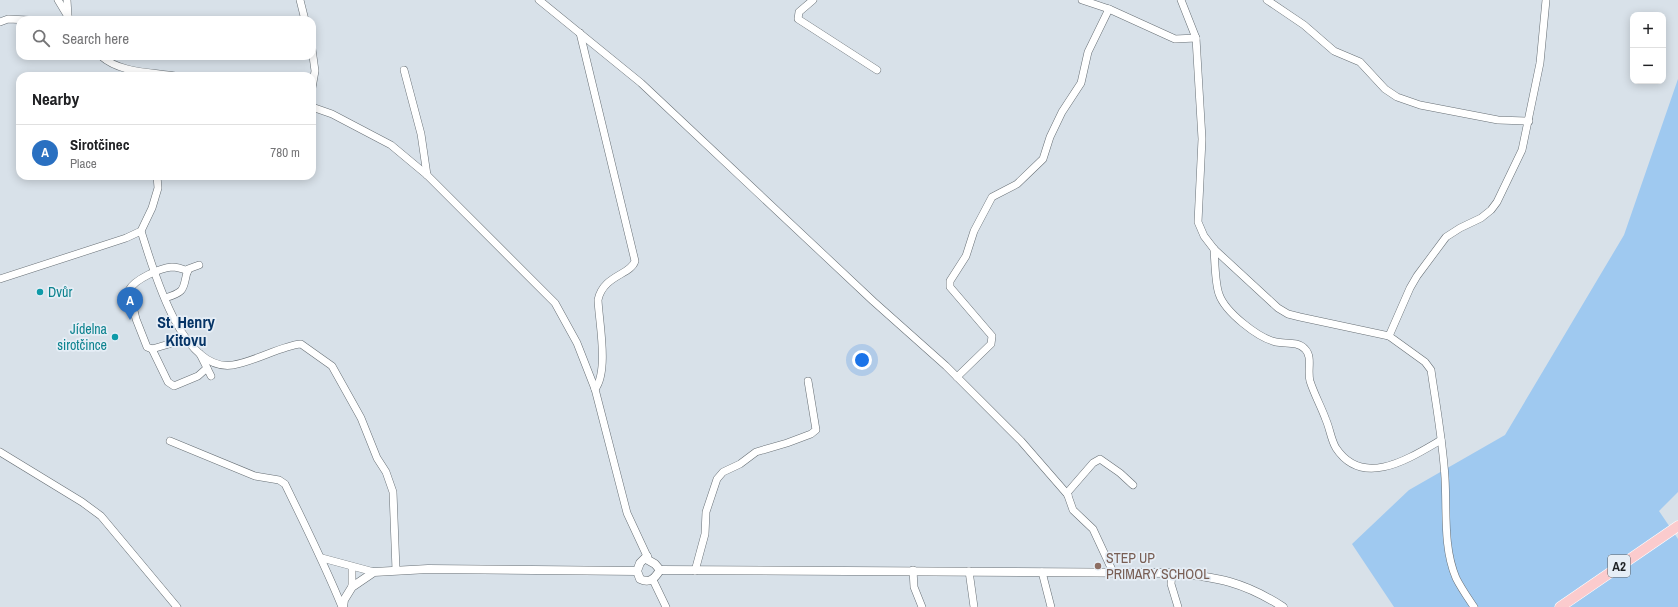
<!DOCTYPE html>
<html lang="en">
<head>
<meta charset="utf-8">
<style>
	body { margin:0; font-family:"Archivo Narrow",sans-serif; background:#f6f6f6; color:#202124 }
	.controls { position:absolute; right:12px; top:12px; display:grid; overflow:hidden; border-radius:8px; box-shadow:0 2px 10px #0003 }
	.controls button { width:36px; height:36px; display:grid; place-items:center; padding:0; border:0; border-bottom:1px solid #e0e0e0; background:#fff; color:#202124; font:20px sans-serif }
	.you { position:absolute; left:862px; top:360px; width:14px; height:14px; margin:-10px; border:3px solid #fff; border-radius:50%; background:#1a73e8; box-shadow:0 0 0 6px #1a73e833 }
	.badge { display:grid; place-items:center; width:26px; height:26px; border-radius:50%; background:#2a70c1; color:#fff; font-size:13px; font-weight:700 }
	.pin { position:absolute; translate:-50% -33px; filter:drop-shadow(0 1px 2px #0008) }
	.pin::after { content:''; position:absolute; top:21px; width:14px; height:12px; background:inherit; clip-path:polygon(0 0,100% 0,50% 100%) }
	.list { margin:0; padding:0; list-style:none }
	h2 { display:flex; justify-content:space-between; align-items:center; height:52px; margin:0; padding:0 16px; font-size:17px }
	h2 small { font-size:13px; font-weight:400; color:#757577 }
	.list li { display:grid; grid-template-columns:26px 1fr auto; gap:12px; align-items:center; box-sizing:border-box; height:56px; padding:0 16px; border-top:1px solid #e0e0e0 }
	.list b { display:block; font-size:15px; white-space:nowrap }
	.list p { margin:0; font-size:13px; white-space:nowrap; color:#757577 }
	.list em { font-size:13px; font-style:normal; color:#757577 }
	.icon { flex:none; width:22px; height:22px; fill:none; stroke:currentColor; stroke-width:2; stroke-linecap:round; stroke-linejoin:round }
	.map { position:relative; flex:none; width:1678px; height:607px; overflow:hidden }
	.search { position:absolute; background:#fff; box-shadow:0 2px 10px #0003; left:16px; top:16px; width:300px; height:44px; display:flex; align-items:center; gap:10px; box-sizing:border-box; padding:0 14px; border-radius:12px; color:#757577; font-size:15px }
	.panel { position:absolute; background:#fff; box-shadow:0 2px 10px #0003; left:16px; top:72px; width:300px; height:108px; border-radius:12px }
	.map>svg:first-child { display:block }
	.green { fill:#9fc9f0 }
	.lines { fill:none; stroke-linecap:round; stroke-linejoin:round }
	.minor-casing { stroke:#676f75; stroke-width:8 }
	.tertiary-casing { stroke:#676f75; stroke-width:9 }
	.primary-casing { stroke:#fff; stroke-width:11 }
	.minor { stroke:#fff; stroke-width:7 }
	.tertiary { stroke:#fff; stroke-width:8 }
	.primary { stroke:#fbcbcd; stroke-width:10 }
	.culture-dot { fill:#0f9aa8; stroke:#e6eef6; stroke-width:1.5 }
	.education-dot { fill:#8d6e63; stroke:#e6eef6; stroke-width:1.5 }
	.labels { text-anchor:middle; stroke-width:3.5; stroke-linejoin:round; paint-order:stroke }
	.shield { fill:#e6eef6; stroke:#5a5e63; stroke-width:1 }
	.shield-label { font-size:13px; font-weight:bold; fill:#1e2124 }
	.culture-label { font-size:14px; fill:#0d838f; stroke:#e6eef6; text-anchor:start }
	.education-label { font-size:14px; fill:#785e54; stroke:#e6eef6; text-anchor:start }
	.quarter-label { font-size:16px; font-weight:bold; fill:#063466; stroke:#e6eef6 }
</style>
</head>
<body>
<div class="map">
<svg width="1678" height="607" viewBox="0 0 1678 607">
	<rect width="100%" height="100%" fill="#d8e1e9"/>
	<!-- green -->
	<polygon class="green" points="1678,79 1678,492 1659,511 1678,539 1678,607 1394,607 1352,544 1409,490 1505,435 1624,235"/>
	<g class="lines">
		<defs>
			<g id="minor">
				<polyline points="58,0 70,20"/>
				<polyline points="67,0 68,16"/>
				<polyline points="300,0 305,20"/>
				<polyline points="539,0 641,83 873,301 946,366 1021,441 1068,495"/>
				<polyline points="813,0 799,12 798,19 877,70"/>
				<polyline points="1082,0 1109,9 1175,39 1196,38"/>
				<path d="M1181,0l15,38 6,101 -4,83 6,14 10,13 64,59 10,6 12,3 89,19 36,26 6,8 1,7c5,33 11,67 13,101 2,33 -2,69 11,100 5,10 12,20 18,29"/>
				<polyline points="1267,0 1304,25 1334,51 1360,62 1385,89 1397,97 1420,105 1498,120 1529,121"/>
				<polyline points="0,22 8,19 29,20"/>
				<path d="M580,33l55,228c-4,14 -32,14 -37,39 1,22 11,71 -3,89"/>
				<polyline points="312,49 315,71 312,88"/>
				<path d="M101,56c19,17 49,16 74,20"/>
				<polyline points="404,70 421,134 427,175"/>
				<polyline points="312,107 332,114 391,145 427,175 555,303 577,343 595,389 627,513 647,556"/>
				<path d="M141,231c12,37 40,142 92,134 21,-3 50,-20 68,-21l31,22 29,52 16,40 9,14 7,20 3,78"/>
				<path d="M1214,249c1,13 1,34 5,45 6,18 39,44 57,48 9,2 22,-1 29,7 8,8 2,21 5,32 4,13 11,25 16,39 4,9 5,20 10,28 27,41 74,10 105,-8"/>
				<polyline points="0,279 126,238 141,231 152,208 158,188 157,176"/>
				<path d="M165,298c23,-7 17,-10 23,-29l11,-4"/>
				<polyline points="1389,336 1410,288 1417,276 1446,237 1460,228 1481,218 1491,210 1497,202 1522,150 1540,63 1546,0"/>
				<path d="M186,339l-34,10 -5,-2 -11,-28 -7,-29c6,-11 31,-22 43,-23 5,0 11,2 16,4"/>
				<polyline points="152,349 168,382 174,386 198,376 207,368"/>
				<polyline points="200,354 211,376"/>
				<polyline points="957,377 991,344 992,336 950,287 950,281 966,256 974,231 992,197 1017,184 1043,159 1050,137 1062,112 1081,83 1088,52 1109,9"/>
				<path d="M170,441l85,35 24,4 6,4c20,41 40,81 57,123"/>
				<polyline points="0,452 82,502 101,516 177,607"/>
				<polyline points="322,558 374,572"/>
				<polyline points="913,570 914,587 922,607"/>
				<polyline points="695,571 705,534 706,512 717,479 723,472 740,464 756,452 787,443 811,434 816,430 808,381"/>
				<polyline points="969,571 974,607"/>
				<polyline points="1042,572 1051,607"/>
				<polyline points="1113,572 1093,529 1073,510 1067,493 1093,463 1100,459 1120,473 1133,485"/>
				<polyline points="1172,573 1171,584 1178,607"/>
				<polyline points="653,580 666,607"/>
				<polyline points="352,587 352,567"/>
			</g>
			<g id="tertiary">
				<path d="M647,556l1,4 7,4 5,6c-5,8 -10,14 -20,9l-3,-8 3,-8z"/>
				<path d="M660,570l512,3c46,4 72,9 111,34"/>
				<polyline points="343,607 344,600 352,587 374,572 428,569 637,571"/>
			</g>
			<polyline id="primary" points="1560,607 1678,526"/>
		</defs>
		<!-- minor casing -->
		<use href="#minor" class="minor-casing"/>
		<!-- tertiary casing -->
		<use href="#tertiary" class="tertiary-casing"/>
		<!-- primary casing -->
		<use href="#primary" class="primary-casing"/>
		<!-- minor -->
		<use href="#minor" class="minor"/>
		<!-- tertiary -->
		<use href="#tertiary" class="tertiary"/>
		<!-- primary -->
		<use href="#primary" class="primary"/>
	</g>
	<!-- markers -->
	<g class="culture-dot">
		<circle cx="40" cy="292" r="4"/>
		<circle cx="115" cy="337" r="4"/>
	</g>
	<circle class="education-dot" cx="1098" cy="566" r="4"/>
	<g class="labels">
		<!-- shield labels -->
		<rect class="shield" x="1608" y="555" width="22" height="22" rx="3"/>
		<g class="shield-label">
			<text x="1619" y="571">A2</text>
		</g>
		<!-- culture labels -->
		<g class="culture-label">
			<text x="48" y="297">Dvůr</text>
			<text x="107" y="334" text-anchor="end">Jídelna<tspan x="107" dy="16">sirotčince</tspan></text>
		</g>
		<!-- education labels -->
		<g class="education-label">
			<text x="1106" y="563">STEP UP<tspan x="1106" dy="16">PRIMARY SCHOOL</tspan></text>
		</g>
		<!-- quarter labels -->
		<g class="quarter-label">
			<text x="186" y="328">St. Henry<tspan x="186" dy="18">Kitovu</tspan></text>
		</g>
	</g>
</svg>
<div class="controls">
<button>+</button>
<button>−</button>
</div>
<div class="you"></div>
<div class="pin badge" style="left:130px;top:320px">A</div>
<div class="search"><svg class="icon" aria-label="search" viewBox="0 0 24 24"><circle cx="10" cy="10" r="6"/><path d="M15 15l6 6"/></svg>Search here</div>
<section class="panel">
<h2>Nearby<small></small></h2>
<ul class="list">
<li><span class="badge">A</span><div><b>Sirotčinec</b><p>Place</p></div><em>780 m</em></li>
</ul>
</section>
</div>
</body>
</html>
